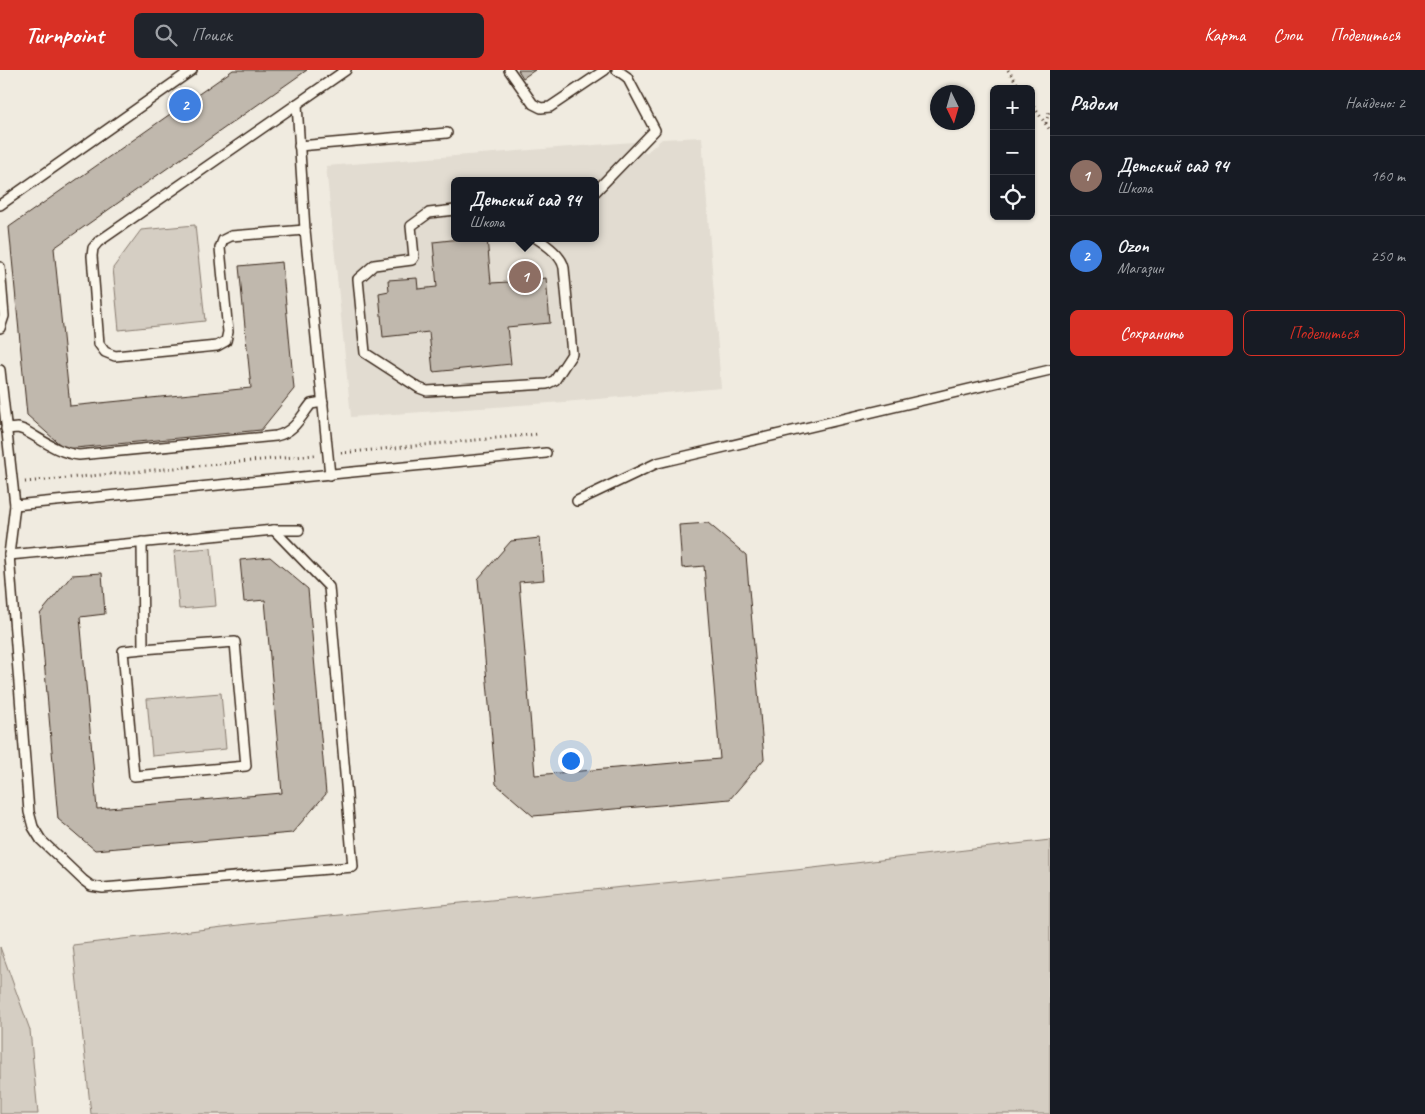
<!DOCTYPE html>
<html lang="ru">
<head>
<meta charset="utf-8">
<style>
	body { margin:0; font-family:Caveat,sans-serif; background:#20242c; color:#f1f3f6 }
	.controls { position:absolute; right:15px; top:15px; display:grid; overflow:hidden; border-radius:8px; box-shadow:0 1px 4px #0004 }
	.controls button { width:45px; height:45px; display:grid; place-items:center; padding:0; border:0; border-bottom:1px solid #363941; background:#171b24; color:#f1f3f6; font:25px sans-serif }
	.compass { position:absolute; left:930px; top:15px; width:45px; height:45px; border-radius:50%; background:#171b24; box-shadow:0 1px 4px #0004; rotate:175deg }
	.you { position:absolute; left:570px; top:690px; width:18px; height:18px; margin:-12px; border:4px solid #fff; border-radius:50%; background:#1a73e8; box-shadow:0 0 0 8px #1a73e833 }
	.badge { display:grid; place-items:center; width:32px; height:32px; border-radius:50%; background:#d93025; color:#fff; font-size:16px; font-weight:700 }
	.pin { position:absolute; translate:-50% -50%; border:2px solid #fff; box-shadow:0 1px 5px #0006 }
	.popup { position:absolute; left:451px; top:107px; width:148px; height:65px; box-sizing:border-box; display:grid; place-content:center; border-radius:8px; background:#171b24; filter:drop-shadow(0 1px 4px #0005); font-size:16px; white-space:nowrap; color:#9ea1a6 }
	.popup b { font-size:19px; color:#f1f3f6 }
	.popup::after { content:''; position:absolute; left:50%; top:100%; margin-left:-10px; border:10px solid transparent; border-top-color:#171b24 }
	.list { margin:0; padding:0; list-style:none }
	h2 { display:flex; justify-content:space-between; align-items:center; height:65px; margin:0; padding:0 20px; font-size:21px }
	h2 small { font-size:16px; font-weight:400; color:#9ea1a6 }
	.list li { display:grid; grid-template-columns:32px 1fr auto; gap:15px; align-items:center; box-sizing:border-box; height:80px; padding:0 20px; border-top:1px solid #363941 }
	.list b { display:block; font-size:19px; white-space:nowrap }
	.list p { margin:0; font-size:16px; white-space:nowrap; color:#9ea1a6 }
	.list em { font-size:16px; font-style:normal; color:#9ea1a6 }
	.actions { display:flex; gap:10px; padding:15px 20px }
	.actions a { flex:1; padding:11px 0; border:1px solid #d93025; border-radius:8px; text-align:center; font-size:18px; color:#d93025 }
	.actions .main { background:#d93025; color:#fff }
	.icon { flex:none; width:28px; height:28px; fill:none; stroke:currentColor; stroke-width:2; stroke-linecap:round; stroke-linejoin:round }
	.map { position:relative; flex:none; width:1050px; height:1044px; overflow:hidden }
	header { display:flex; align-items:center; gap:30px; box-sizing:border-box; height:70px; padding:0 25px; background:#d93025; color:#fff }
	header strong { font-size:24px }
	nav { display:flex; gap:28px; margin-inline-start:auto; font-size:18px }
	.search { width:350px; height:45px; background:#20242c; display:flex; align-items:center; gap:12px; box-sizing:border-box; padding:0 18px; border-radius:8px; color:#9ea1a6; font-size:19px }
	main { display:flex }
	aside { flex:1; background:#171b24 }
	.map>svg:first-child { display:block }
	.built { fill:#e2dcd1; fill-rule:evenodd }
	.green { fill:#d5cec3; stroke:#887c70 }
	.building { fill:#c0b8ad; stroke:#3b2a1e }
	.lines { fill:none; stroke-linecap:round; stroke-linejoin:round }
	.lane-casing { stroke:#3b2a1e; stroke-width:12 }
	.path { stroke:#3b2a1e; stroke-width:3; stroke-dasharray:1 4; stroke-linecap:butt }
	.lane { stroke:#fbf7ec; stroke-width:9 }
</style>
</head>
<body>
<header>
<strong>Turnpoint</strong>
<div class="search"><svg class="icon" aria-label="search" viewBox="0 0 24 24"><circle cx="10" cy="10" r="6"/><path d="M15 15l6 6"/></svg>Поиск</div>
<nav><a>Карта</a><a>Слои</a><a>Поделиться</a></nav>
</header>
<main>
<div class="map">
<svg width="1050" height="1044" viewBox="0 0 1050 1044">
	<rect width="100%" height="100%" fill="#f0ebe0"/>
	<filter id="ink" filterUnits="userSpaceOnUse"><feTurbulence type="fractalNoise" baseFrequency=".02" numOctaves="2"/><feDisplacementMap in="SourceGraphic" scale="10" xChannelSelector="R" yChannelSelector="G"/><feConvolveMatrix kernelMatrix="1 2 1 2 8 2 1 2 1" color-interpolation-filters="sRGB"/></filter>
	<g filter="url(#ink)">
		<!-- built -->
		<path class="built" d="M702,67l19,251 -157,14 -213,15 -25,-251 307,-24 13,11 16,-14zM455,111h140v57h-140z"/>
		<!-- green -->
		<g class="green">
			<polygon points="195,155 205,251 119,260 113,198 141,160"/>
			<polygon points="211,478 216,536 179,539 174,481"/>
			<polygon points="221,623 226,679 152,686 147,629"/>
			<polygon points="1050,770 1050,1044 91,1044 73,875 248,854 796,800"/>
			<polygon points="0,877 30,960 38,1044 0,1044"/>
		</g>
		<!-- building -->
		<g class="building">
			<polygon points="233,0 307,0 54,178 70,336 251,318 239,196 282,192 294,319 261,360 65,379 27,345 9,157"/>
			<polygon points="518,0 535,0 523,8"/>
			<polygon points="470,168 487,168 491,213 509,212 508,201 537,198 538,209 546,208 550,253 507,257 511,294 433,302 429,262 383,267 379,223 389,221 388,210 417,208 418,219 437,217 433,172"/>
			<polygon points="708,453 746,485 764,689 730,729 533,746 496,714 478,509 511,471 540,468 544,510 519,512 535,705 720,689 704,496 682,498 679,455"/>
			<polygon points="270,487 308,519 326,724 292,763 95,780 58,749 40,544 72,505 102,503 105,544 80,547 97,739 282,723 265,530 244,532 240,490"/>
		</g>
		<g class="lines">
			<defs>
				<g id="lane">
					<polyline points="509,0 533,34 541,38 550,37 605,0"/>
					<polyline points="297,34 305,160 330,405"/>
					<polyline points="299,76 447,63"/>
					<polyline points="595,122 655,60 627,7 617,0"/>
					<polyline points="0,135 192,0"/>
					<path d="M455,140l-26,3 -18,13 3,31 -2,3 -38,5 -16,14 7,74 54,35 8,3 120,-7 8,-4 17,-26 -8,-86c-2,-12 -17,-23 -28,-30"/>
					<polyline points="305,160 231,166 223,170 220,178 228,262 226,271 217,276 115,286 105,282 99,274 92,186 93,178 98,172 346,0"/>
					<polyline points="0,197 4,246 0,258"/>
					<polyline points="0,300 15,435 9,485 29,742 33,757 41,770 83,810 91,816 103,818 353,797 329,517 274,460"/>
					<path d="M6,359l12,-1 6,2c18,10 34,23 55,25l197,-19c18,-4 24,-18 35,-32l12,-2"/>
					<polyline points="577,431 657,393 1050,300"/>
					<polyline points="15,435 546,383"/>
					<polyline points="142,472 143,579 235,572 246,696 134,706 123,581 143,579"/>
					<polyline points="9,485 274,460 299,460"/>
				</g>
			</defs>
			<!-- lane casing -->
			<use href="#lane" class="lane-casing"/>
			<!-- path -->
			<g class="path">
				<polyline points="1008,0 1021,19"/>
				<polyline points="1031,33 1050,60"/>
				<polyline points="1046,53 1050,39"/>
				<polyline points="341,383 539,364"/>
				<polyline points="25,412 315,385"/>
			</g>
			<!-- lane -->
			<use href="#lane" class="lane"/>
		</g>
	</g>
</svg>
<div class="controls">
<button>+</button>
<button>−</button>
<button><svg class="icon" aria-label="locate" viewBox="0 0 24 24"><circle cx="12" cy="12" r="6"/><path d="M12 2v4M12 18v4M2 12h4M18 12h4"/></svg></button>
</div>
<svg class="compass" viewBox="-18 -18 36 36"><path d="M0-13l5 13h-10z" fill="#e53935"/><path d="M0 13l5-13h-10z" fill="#9ea1a6"/></svg>
<div class="you"></div>
<div class="pin badge" style="left:525px;top:207px;background:#8d6e63">1</div>
<div class="popup"><b>Детский сад 94</b>Школа</div>
<div class="pin badge" style="left:185px;top:35px;background:#3f7fe0">2</div>
</div>
<aside>
<h2>Рядом<small>Найдено: 2</small></h2>
<ul class="list">
<li><span class="badge" style="background:#8d6e63">1</span><div><b>Детский сад 94</b><p>Школа</p></div><em>160 m</em></li>
<li><span class="badge" style="background:#3f7fe0">2</span><div><b>Ozon</b><p>Магазин</p></div><em>250 m</em></li>
</ul>
<div class="actions"><a class="main">Сохранить</a><a>Поделиться</a></div>
</aside>
</main>
</body>
</html>
